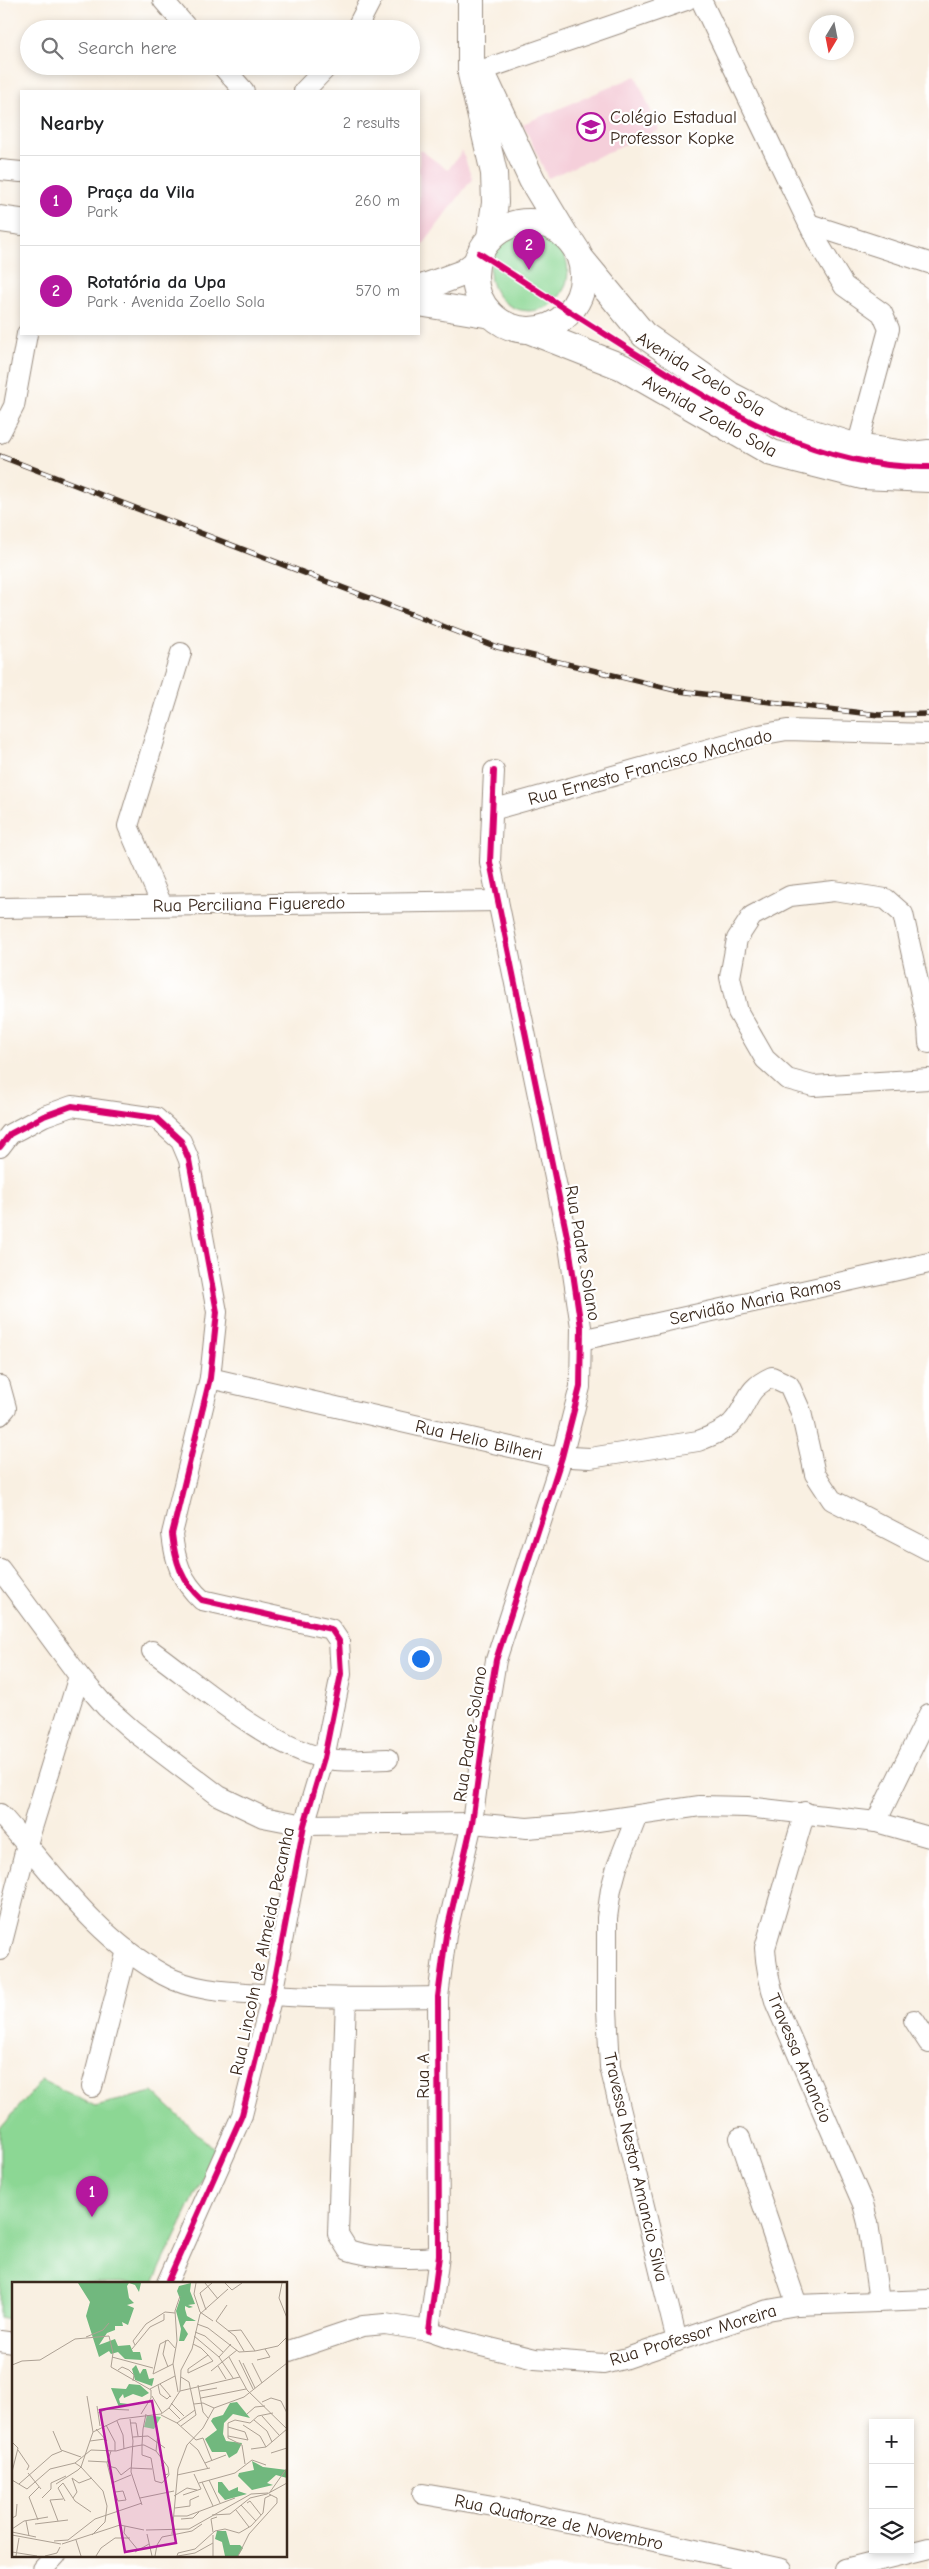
<!DOCTYPE html>
<html lang="en">
<head>
<meta charset="utf-8">
<style>
	body { margin:0; font-family:"Comic Neue",sans-serif; background:#f6f6f6; color:#202124 }
	.controls { position:absolute; right:15px; bottom:15px; display:grid; overflow:hidden; border-radius:0px; box-shadow:0 2px 8px #0003 }
	.controls button { width:45px; height:45px; display:grid; place-items:center; padding:0; border:0; border-bottom:1px solid #e0e0e0; background:#fff; color:#202124; font:25px sans-serif }
	.compass { position:absolute; left:809px; top:15px; width:45px; height:45px; border-radius:50%; background:#fff; box-shadow:0 2px 8px #0003; rotate:190deg }
	.you { position:absolute; left:420px; top:1658px; width:18px; height:18px; margin:-12px; border:4px solid #fff; border-radius:50%; background:#1a73e8; box-shadow:0 0 0 8px #1a73e833 }
	.badge { display:grid; place-items:center; width:32px; height:32px; border-radius:50%; background:#b5179e; color:#fff; font-size:16px; font-weight:700 }
	.pin { position:absolute; translate:-50% -41px; filter:drop-shadow(0 1px 2px #0008) }
	.pin::after { content:''; position:absolute; top:26px; width:18px; height:15px; background:inherit; clip-path:polygon(0 0,100% 0,50% 100%) }
	.list { margin:0; padding:0; list-style:none }
	h2 { display:flex; justify-content:space-between; align-items:center; height:65px; margin:0; padding:0 20px; font-size:21px }
	h2 small { font-size:16px; font-weight:400; color:#757577 }
	.list li { display:grid; grid-template-columns:32px 1fr auto; gap:15px; align-items:center; box-sizing:border-box; height:90px; padding:0 20px; border-top:1px solid #e0e0e0 }
	.list b { display:block; font-size:19px; white-space:nowrap }
	.list p { margin:0; font-size:16px; white-space:nowrap; color:#757577 }
	.list em { font-size:16px; font-style:normal; color:#757577 }
	.icon { flex:none; width:28px; height:28px; fill:none; stroke:currentColor; stroke-width:2; stroke-linecap:round; stroke-linejoin:round }
	.map { position:relative; flex:none; width:929px; height:2569px; overflow:hidden }
	.search { position:absolute; background:#fff; box-shadow:0 2px 8px #0003; left:20px; top:20px; width:400px; height:55px; display:flex; align-items:center; gap:12px; box-sizing:border-box; padding:0 18px; border-radius:28px; color:#757577; font-size:19px }
	.panel { position:absolute; background:#fff; box-shadow:0 2px 8px #0003; left:20px; top:90px; width:400px; height:245px; border-radius:0px }
	.map>svg:first-child { display:block }
	.built { fill:#f5cfda }
	.green { fill:#8cd794; stroke:#648059 }
	.lines { fill:none; stroke-linecap:round; stroke-linejoin:round }
	.minor-casing { stroke:#9a8d80; stroke-width:22 }
	.major-casing { stroke:#9a8d80; stroke-width:28 }
	.minor { stroke:#fff; stroke-width:20 }
	.major { stroke:#fff; stroke-width:26 }
	.rail-casing { stroke:#3b2a1e; stroke-width:5.5 }
	.rail { stroke:#fff; stroke-width:4; stroke-dasharray:11; stroke-linecap:butt }
	.cycleway-casing { stroke:#fff; stroke-width:9 }
	.cycleway { stroke:#d6006c; stroke-width:6 }
	.labels { text-anchor:middle; stroke-width:4.5; stroke-linejoin:round; paint-order:stroke }
	.poi-label { font-size:18px; fill:#3b2a1e; stroke:#fff; text-anchor:start }
	.street-label { font-size:18px; fill:#3b2a1e; stroke:#fff }
	.inset-road { fill:none; stroke:#ada194; stroke-width:1 }
	.view { fill:#b5179e; fill-opacity:0.15; stroke:#b5179e; stroke-width:2.5 }
	.inset-edge { fill:none; stroke:#3b2a1e; stroke-width:2.5 }
</style>
</head>
<body>
<div class="map">
<svg width="929" height="2569" viewBox="0 0 929 2569">
	<rect width="100%" height="100%" fill="#fff"/>
	<filter id="ink" filterUnits="userSpaceOnUse"><feTurbulence type="fractalNoise" baseFrequency=".02" numOctaves="2"/><feDisplacementMap in="SourceGraphic" scale="10" xChannelSelector="R" yChannelSelector="G"/><feConvolveMatrix kernelMatrix="1 2 1 2 8 2 1 2 1" color-interpolation-filters="sRGB"/></filter>
	<filter id="wash" filterUnits="userSpaceOnUse"><feTurbulence type="fractalNoise" baseFrequency=".0096" numOctaves="4" result="noise"/><feDisplacementMap in="SourceGraphic" scale="20" xChannelSelector="R" yChannelSelector="G"/><feGaussianBlur stdDeviation="1.12" result="paint"/><feColorMatrix in="noise" values="0 0 0 0 0 0 0 0 0 0 0 0 0 0 0 0 0 1.4 0 .05"/><feComposite in="paint" operator="in"/></filter>
	<g filter="url(#wash)">
		<rect width="100%" height="100%" fill="#f9f0e2"/>
		<!-- built -->
		<g class="built">
			<polygon points="636,76 659,130 548,178 523,124"/>
			<polygon points="419,149 448,170 462,151 472,179 419,250"/>
		</g>
		<!-- green -->
		<g class="green">
			<circle cx="529" cy="272" r="39"/>
			<polygon points="42,2080 95,2106 153,2092 216,2151 153,2283 14,2283 14,2320 0,2317 0,2129"/>
		</g>
	</g>
	<g filter="url(#ink)">
		<g class="lines">
			<defs>
				<g id="minor">
					<polyline points="163,0 188,29"/>
					<polyline points="701,0 818,243 844,286 882,313 889,329 857,447"/>
					<polyline points="356,29 371,0"/>
					<polyline points="222,66 244,91"/>
					<polyline points="471,74 686,0"/>
					<polyline points="304,91 328,66"/>
					<polyline points="0,170 21,172"/>
					<polyline points="809,224 929,263"/>
					<polyline points="0,433 14,406 27,334"/>
					<polyline points="492,810 759,735 787,730 929,734"/>
					<polyline points="162,905 128,826 181,653"/>
					<polyline points="0,908 498,901"/>
					<polyline points="929,1043 928,1027 903,914 886,899 834,891 790,896 752,916 737,939 730,977 738,1012 765,1059 787,1079 813,1086 929,1079"/>
					<path d="M0,1147l10,-13 34,-18 28,-10 84,12 25,23 8,19 28,152 -7,66 -38,156c3,27 9,47 30,66l129,29 8,12 2,33 -17,84 -20,67 -32,170 -30,120 -75,168"/>
					<polyline points="581,1340 929,1263"/>
					<path d="M210,1378l340,78 40,2 108,-17c11,-4 26,-10 34,-18 18,-19 11,-33 40,-46l17,8 12,27 14,62 17,26 97,50"/>
					<polyline points="0,1386 6,1408 0,1415"/>
					<polyline points="0,1569 79,1676 106,1707 132,1730 219,1796 263,1817 304,1825 472,1823 527,1828 577,1824 700,1806 747,1807 876,1822 929,1837"/>
					<path d="M152,1651c47,34 115,94 171,107 20,5 45,1 65,1"/>
					<path d="M805,1812l-40,136c1,20 5,37 11,56l87,200 5,19 11,78"/>
					<path d="M0,1814c50,56 96,124 164,161 29,16 64,17 96,19 59,5 118,4 178,3"/>
					<polyline points="637,1816 617,1867 611,1889 607,1918 607,2009 610,2067 677,2341"/>
					<polyline points="876,1822 929,1714"/>
					<polyline points="0,1950 27,1844 79,1676"/>
					<path d="M346,1998l-8,236 10,16c24,8 66,10 91,6"/>
					<polyline points="914,2020 929,2043"/>
					<polyline points="92,2087 127,1950"/>
					<polyline points="740,2138 797,2305"/>
					<polyline points="429,2331 439,2256 438,1997 446,1935 472,1823 484,1732 496,1660 562,1457 580,1387 581,1327 569,1246 490,862 494,771"/>
					<polyline points="0,2341 14,2343"/>
					<polyline points="286,2352 363,2326 385,2324 429,2331 449,2338 535,2359 603,2364 627,2358 768,2310 797,2305 929,2300"/>
					<polyline points="423,2494 499,2507 782,2569"/>
					<polyline points="43,2569 56,2555"/>
					<polyline points="845,2569 929,2548"/>
				</g>
				<g id="major">
					<polyline points="471,0 471,74 494,173 495,203 490,237"/>
					<polyline points="483,75 532,180 565,235"/>
					<polyline points="0,219 21,222"/>
					<circle cx="529" cy="276" r="54"/>
					<polyline points="582,260 644,335 730,395 788,425 857,447 913,455 929,453"/>
					<polyline points="419,289 463,273 476,263"/>
					<polyline points="419,303 491,315"/>
					<polyline points="528,330 622,367 772,453 862,476 929,479"/>
				</g>
			</defs>
			<!-- minor casing -->
			<use href="#minor" class="minor-casing"/>
			<!-- major casing -->
			<use href="#major" class="major-casing"/>
			<!-- minor -->
			<use href="#minor" class="minor"/>
			<!-- major -->
			<use href="#major" class="major"/>
			<defs>
				<polyline id="rail" points="0,456 497,647 679,691 879,715 929,714"/>
			</defs>
			<!-- rail casing -->
			<use href="#rail" class="rail-casing"/>
			<!-- rail -->
			<use href="#rail" class="rail"/>
			<defs>
				<g id="cycleway">
					<path d="M479,253c50,32 100,65 151,97 93,59 184,119 299,117"/>
					<path d="M0,1147l10,-13 34,-18 28,-10 84,12 25,23 8,19 28,152 -7,66 -38,156c3,27 9,47 30,66l129,29 8,12 2,33 -17,84 -20,67 -32,170 -30,120 -75,168"/>
					<polyline points="429,2331 439,2256 438,1997 446,1935 472,1823 484,1732 496,1660 562,1457 580,1387 581,1327 569,1246 490,862 494,771"/>
				</g>
			</defs>
			<!-- cycleway casing -->
			<use href="#cycleway" class="cycleway-casing"/>
			<!-- cycleway -->
			<use href="#cycleway" class="cycleway"/>
		</g>
	</g>
	<!-- icons -->
	<defs>
		<symbol id="school-ring" viewBox="-11 -11 22 22"><circle r="9.5" fill="#fff" stroke="#b5179e" stroke-width="1.5"/><path d="M0-5L7-2L0 1L-7-2ZM-4 1L0 2.5L4 1V4Q0 6-4 4Z" fill="#b5179e"/></symbol>
	</defs>
	<g fill-rule="evenodd">
		<use href="#school-ring" x="575" y="111" width="32" height="32"/>
	</g>
	<g class="labels">
		<!-- poi labels -->
		<g class="poi-label">
			<text x="610" y="123">Colégio Estadual<tspan x="610" dy="21">Professor Kopke</tspan></text>
		</g>
		<!-- street labels -->
		<g class="street-label">
			<text transform="translate(701 374) rotate(31)" y="6">Avenida Zoelo Sola</text>
			<text transform="translate(710 416) rotate(29)" y="6">Avenida Zoello Sola</text>
			<text transform="translate(650 767) rotate(-15)" y="6">Rua Ernesto Francisco Machado</text>
			<text transform="translate(249 904) rotate(-1)" y="6">Rua Perciliana Figueredo</text>
			<text transform="translate(583 1253) rotate(80)" y="6">Rua Padre Solano</text>
			<text transform="translate(755 1301) rotate(-12)" y="6">Servidão Maria Ramos</text>
			<text transform="translate(479 1440) rotate(13)" y="6">Rua Helio Bilheri</text>
			<text transform="translate(470 1734) rotate(-81)" y="6">Rua Padre Solano</text>
			<text transform="translate(262 1951) rotate(-78)" y="6">Rua Lincoln de Almeida Pecanha</text>
			<text transform="translate(800 2058) rotate(67)" y="6">Travessa Amancio</text>
			<text transform="translate(423 2076) rotate(-90)" y="6">Rua A</text>
			<text transform="translate(636 2167) rotate(77)" y="6">Travessa Nestor Amancio Silva</text>
			<text transform="translate(693 2335) rotate(-17)" y="6">Rua Professor Moreira</text>
			<text transform="translate(559 2522) rotate(12)" y="6">Rua Quatorze de Novembro</text>
		</g>
	</g>
	<!-- overview -->
	<g transform="translate(12 2282)">
		<rect width="275" height="275" fill="#f9f0e2"/>
		<path d="M135,133l14,2 -7,12 -10,-2z" fill="#8cd794"/>
		<path d="M66,1h63l-2,9 -4,-7 -6,-2 -2,3 2,12 5,5 -7,2 7,3 -6,17 -6,-3 1,4h-8v4l-8,3 -8,12 16,-6 3,7 12,-1 3,7h7l2,8 -17,-1 -7,-7 -7,2 -2,-3 -10,6 -13,-41 4,-14zM179,1l-1,8 5,13 -7,1 5,2 -4,1 -4,-2v3l2,7 9,5h-10l-3,5 5,8 -4,7h-5l2,-12 -5,-18 4,-12 -3,-8 2,-5zM124,83l4,9 3,-5h3l3,10 5,-1 -2,8 -17,-6 -3,-11zM117,102l11,1 9,8 -7,4 -9,-3 -9,4 -1,-4 -4,5 1,4 9,1 -10,3 -8,-19 15,1zM225,120l13,16 -17,-4 -9,9 -1,11 3,7 16,2 -5,10 -8,5 -3,-6h-14l-7,-13 12,-9 -6,-9 2,-3 10,-3 7,-12zM240,179l11,6 24,3v8l-11,-3 -9,8 6,2 -21,5 -14,-14 1,-3 15,-3zM206,200h4l7,9 9,-4v4l9,3 -22,6 -7,-8zM205,249h9l4,14h10l3,3 -5,8h-13l-3,-14 -7,-3z" fill="#71b87e"/>
		<path class="inset-road" d="M184,1l-2,11 6,18 13,9M193,1l13,16M213,1l7,7 10,-7M270,1l-3,15 8,20M188,11l6,17M188,11l12,-10M215,23l-11,16 19,15 9,15M188,32l28,-25M185,42l11,4 31,24 16,-1 -14,-21 -13,1M183,50l10,4 18,16M182,54l25,21 14,21M74,55l17,-7 6,-7M154,58l-3,14 5,13M181,62l8,4 7,7 5,6 -25,12v-4l20,-14M123,63l-2,-4 13,-17 19,-12 10,1M120,67l18,-22 14,-7v-6M243,69l23,-5 9,-9M100,75l41,11M207,75l12,-13M217,75l18,33 40,39M227,78l14,29M245,78l13,-3 -5,-8M231,81l12,25M240,81l10,20M161,82l-20,10 7,-30 8,-4 7,8M0,83l10,-4 18,-1 35,-21 34,-3 4,17 -2,14 40,23v8l-10,16M206,84l8,13M106,88l4,-3 7,3 5,5 -1,6M199,89l26,-21M169,95l8,5 7,33 -15,11M148,102l11,13M146,103l2,9 7,5 3,-3M186,103l5,27 5,6M138,107l25,-13M168,109l60,-14M188,109l17,-3M166,110l-5,-28 4,-23 -2,-30 5,-15M75,114l6,36M140,114l10,17M189,116l45,-9M250,120l9,-4 10,3 6,12M159,121l13,13M182,122l9,-1 11,5M85,124l3,20M157,126l11,11M86,131l9,-4 22,1M149,132l8,-6 11,-17 1,-21 11,-21 8,-35M235,132l8,-7 10,-1M149,133l16,8 19,17 7,-2 9,23M250,134l17,19M118,137l3,22 -2,31 11,33M242,138l13,11 5,11M105,139l6,14 1,14M118,141h6l2,13M165,141l18,-13M94,143l9,17v9M231,143l17,11 6,11M216,145l17,5 3,8 -20,-4M84,147l11,12M41,149l8,19 20,7M121,155l15,-1 17,12M78,159l15,-2M0,160l6,6 -6,24M177,160l9,8 10,19M239,167l15,-2 21,-18M6,168l11,16 -2,4M99,169l-4,12 6,24 5,14 8,-1 -3,-9 -8,1M144,169l2,-18M259,171l16,-5M76,179l19,1M153,180l-3,3 3,10 3,-1M193,181l21,-8M233,182l-3,-19 -14,-7v-15l7,-3 15,3 8,-7 15,-3M96,184l8,2 5,7 9,-7 22,1M16,191l13,16M165,193l33,-7M0,198l15,9 23,-20 25,-6 16,-13 25,1 14,-4 12,-2h2l12,6 12,16 1,8 -7,8 -7,-2 -4,-23 -9,-3v-10l1,-16 3,-15M197,198l11,23M190,200l11,24M100,201l19,-8M187,201l36,-10 17,-13 14,5M7,202l33,-29 10,-4M44,202l22,-14 3,-3 -6,-4M258,210l17,-24M171,213l18,-6 -7,-15M162,214l13,-8 10,2M30,216l9,-9v-6l15,-7M61,216l4,-6 -5,-14 7,5 13,-5M128,216l34,-7M53,219l-7,-13 5,-5 12,18 16,11M235,221l3,-2 11,14M229,223l15,16M163,226l15,-2v-6l9,-4M224,228l13,17M200,233l18,-1 20,-16 17,-4 20,-11M162,234h13l48,-18M0,236l4,-2 1,-12M169,237l12,-1 6,-6M26,238l-9,-23 10,-10M14,239l3,15M46,239l-8,-21 13,-1M23,242l33,-4M113,244l-1,7 14,17M0,247l12,-8 24,-4M134,248l43,-1 62,-35 17,-1M0,250l24,5M201,250l-2,-13 6,-2M135,252l5,22M160,252l6,-65 9,-24 16,-17 11,-20 30,-11 43,-34M0,253l49,9M80,253l13,-13 2,-16 -4,-15 -22,-24 12,-35 27,-13 41,-5M201,253v21M64,258l5,16M42,259l14,-1 27,-21 47,-16M50,262l58,-19 24,5M0,270l25,4M123,270l14,-8M4,274l3,-18M33,274l12,-3 3,-6M84,274l5,-8 14,-10h15M143,274l2,-11 5,-8 30,-6 10,-7M165,274l1,-3 17,-4 20,-18 10,-2 14,4 12,-7 12,-13 2,-15 6,-3M166,274l17,-3 18,-10M226,274l11,-22 28,-31v-5l-8,-4"/>
		<path class="view" d="M140,119l24,142 -51,9 -25,-142z"/>
		<rect width="275" height="275" class="inset-edge"/>
	</g>
</svg>
<div class="controls">
<button>+</button>
<button>−</button>
<button><svg class="icon" aria-label="layers" viewBox="0 0 24 24"><path d="M12 4l9 5-9 5-9-5zM3 14l9 5 9-5"/></svg></button>
</div>
<svg class="compass" viewBox="-18 -18 36 36"><path d="M0-13l5 13h-10z" fill="#e53935"/><path d="M0 13l5-13h-10z" fill="#757577"/></svg>
<div class="you"></div>
<div class="pin badge" style="left:92px;top:2217px">1</div>
<div class="pin badge" style="left:529px;top:270px">2</div>
<div class="search"><svg class="icon" aria-label="search" viewBox="0 0 24 24"><circle cx="10" cy="10" r="6"/><path d="M15 15l6 6"/></svg>Search here</div>
<section class="panel">
<h2>Nearby<small>2 results</small></h2>
<ul class="list">
<li><span class="badge">1</span><div><b>Praça da Vila</b><p>Park</p></div><em>260 m</em></li>
<li><span class="badge">2</span><div><b>Rotatória da Upa</b><p>Park · Avenida Zoello Sola</p></div><em>570 m</em></li>
</ul>
</section>
</div>
</body>
</html>
